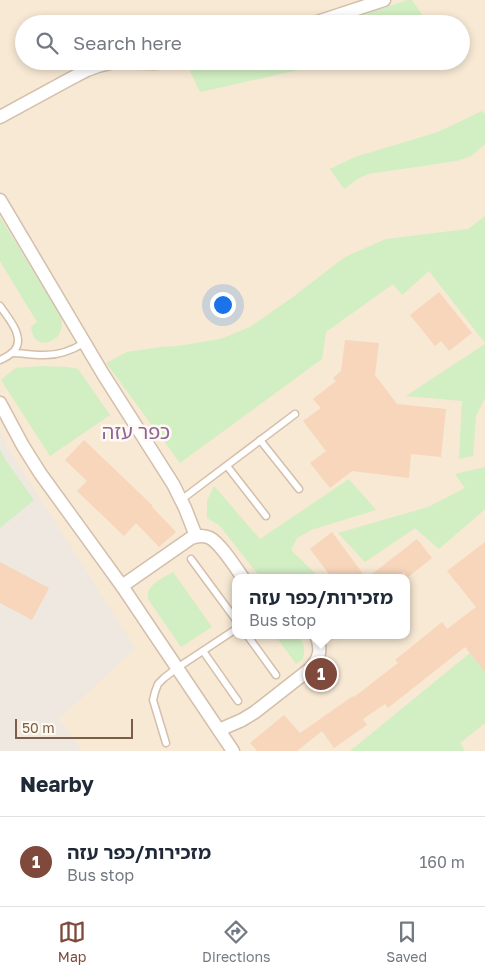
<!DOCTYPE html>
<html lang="en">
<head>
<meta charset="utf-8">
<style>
	body { margin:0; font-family:"Golos Text","Noto Sans Hebrew",sans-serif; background:#f2f2f3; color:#1f2937 }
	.scale { position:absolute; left:15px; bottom:12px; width:118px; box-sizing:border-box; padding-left:5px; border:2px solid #7c5d48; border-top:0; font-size:14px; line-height:18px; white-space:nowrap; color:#7c5d48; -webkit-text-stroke:4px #fffaef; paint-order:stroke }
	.you { position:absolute; left:222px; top:304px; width:18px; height:18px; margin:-12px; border:4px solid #fff; border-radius:50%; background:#1a73e8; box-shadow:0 0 0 8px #1a73e833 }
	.badge { display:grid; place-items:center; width:32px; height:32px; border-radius:50%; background:#7f4a3b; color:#fff; font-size:16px; font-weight:700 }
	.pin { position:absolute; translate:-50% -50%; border:2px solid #fff; box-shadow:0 1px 5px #0006 }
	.popup { position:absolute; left:232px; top:574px; width:178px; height:65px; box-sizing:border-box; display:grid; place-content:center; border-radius:10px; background:#fff; filter:drop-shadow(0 1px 4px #0005); font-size:16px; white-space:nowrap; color:#747a83 }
	.popup b { font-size:19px; color:#1f2937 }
	.popup::after { content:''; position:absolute; left:50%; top:100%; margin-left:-10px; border:10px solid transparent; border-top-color:#fff }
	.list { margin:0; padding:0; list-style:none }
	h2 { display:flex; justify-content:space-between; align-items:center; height:65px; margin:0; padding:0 20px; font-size:21px }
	h2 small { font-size:16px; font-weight:400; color:#747a83 }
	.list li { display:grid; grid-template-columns:32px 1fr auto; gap:15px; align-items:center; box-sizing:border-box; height:90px; padding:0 20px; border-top:1px solid #e0e1e3 }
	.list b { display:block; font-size:19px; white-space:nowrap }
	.list p { margin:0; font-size:16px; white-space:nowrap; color:#747a83 }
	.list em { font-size:16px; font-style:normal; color:#747a83 }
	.icon { flex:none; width:28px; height:28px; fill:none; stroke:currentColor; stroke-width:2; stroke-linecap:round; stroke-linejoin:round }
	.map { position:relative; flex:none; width:485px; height:751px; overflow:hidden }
	.search { position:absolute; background:#fff; box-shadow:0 2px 8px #0003; left:15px; right:15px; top:15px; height:55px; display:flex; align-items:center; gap:12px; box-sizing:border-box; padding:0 18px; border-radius:28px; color:#747a83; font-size:19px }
	.sheet { height:155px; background:#fff }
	nav { display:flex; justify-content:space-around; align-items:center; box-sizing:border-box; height:70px; border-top:1px solid #e0e1e3; background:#fff; font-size:14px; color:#747a83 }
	nav a { display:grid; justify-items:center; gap:2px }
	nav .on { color:#7f4a3b }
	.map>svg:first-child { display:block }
	.residential { fill:#f7e9d4; fill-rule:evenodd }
	.industrial { fill:#efe8e1 }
	.green { fill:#d2eec3 }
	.building { fill:#f7d6bb }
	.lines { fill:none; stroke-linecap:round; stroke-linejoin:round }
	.lane-casing { stroke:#d3bfab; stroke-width:9 }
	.street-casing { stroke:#d3bfab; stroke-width:15 }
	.lane { stroke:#fff; stroke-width:6 }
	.street { stroke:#fff; stroke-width:12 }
	.labels { text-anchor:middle; stroke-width:5; stroke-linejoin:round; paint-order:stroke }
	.quarter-label { font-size:20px; fill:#8e639f; stroke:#fffaef }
</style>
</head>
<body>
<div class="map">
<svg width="485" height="751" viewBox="0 0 485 751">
	<rect width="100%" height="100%" fill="#fef6e7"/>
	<!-- residential -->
	<path class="residential" d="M0,0h485v751h-485zM24,24h437v37h-437zM236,578h170v57h-170z"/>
	<!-- industrial -->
	<polygon class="industrial" points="0,433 13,456 135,648 59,719 80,747 78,751 0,751"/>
	<!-- green -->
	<g class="green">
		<polygon points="408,0 412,0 428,24 334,24"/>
		<polygon points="218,61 339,61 200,92 189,69 198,68"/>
		<polygon points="482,111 485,114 485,144 471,156 456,161 368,174 359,178 344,189 330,169 355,157 438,132"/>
		<polygon points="485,216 485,343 429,271 402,295 393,284 326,332 322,359 180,463 106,363 127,352 161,347 178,346 220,339 250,327 293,297 345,257 386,239 468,229"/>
		<path d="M0,217l62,101c0,6 0,11 -3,16 -3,6 -15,12 -21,7 -5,-3 -6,-9 -7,-14l6,-5 -37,-61z"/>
		<polygon points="485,344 485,398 476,416 473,456 459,459 462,401 406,396"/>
		<polygon points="41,366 68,367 78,369 110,415 50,456 1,380 16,368"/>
		<polygon points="0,449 5,459 34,500 0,528"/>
		<polygon points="485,467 485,509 439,549 415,528 365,562 338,533 428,507 465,488 455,474"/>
		<polygon points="349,479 376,510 311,530 297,538 291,550 320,578 261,578 219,525 207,518 207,501 214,486 260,539"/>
		<path d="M173,572l39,55 -31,20 -33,-48c-2,-15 14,-20 25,-27z"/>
		<path d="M275,635h22c8,9 8,13 6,24l-7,5z"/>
		<polygon points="470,653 485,671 485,723 460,743 465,751 350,751"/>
	</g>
	<!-- building -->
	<g class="building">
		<polygon points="439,292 472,333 449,351 441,341 435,346 410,315"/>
		<polygon points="345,340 379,343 375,375 397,404 446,409 441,457 411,454 409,478 352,471 330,488 310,463 326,451 303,421 321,408 313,399 336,381 333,378 341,371"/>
		<polygon points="84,440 153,506 152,507 176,532 159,547 136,523 124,536 77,491 87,481 65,460"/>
		<polygon points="332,532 366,578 332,578 310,549"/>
		<polygon points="417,539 432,558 408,577 404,572 396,578 367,578"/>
		<polygon points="485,542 485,672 465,647 388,708 385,704 363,719 367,725 334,748 322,731 297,751 257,751 250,743 284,715 300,733 353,696 354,697 398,663 395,660 442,622 447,629 476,607 447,571"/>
		<polygon points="0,562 49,588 32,620 0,603"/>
	</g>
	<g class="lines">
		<defs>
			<g id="lane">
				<path d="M0,306c8,12 26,31 14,45 -4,4 -9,7 -14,9"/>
				<path d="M12,353c10,0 19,2 29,2 16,1 30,-4 43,-12"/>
				<polyline points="260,440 299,489"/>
				<polyline points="227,466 266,516"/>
				<polyline points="181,500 295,414"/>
				<polyline points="191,559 236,620"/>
				<polyline points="247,635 276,675"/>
				<polyline points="203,651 238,701"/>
				<polyline points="166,743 153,700 155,692 158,684 164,678 177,668 236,629"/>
			</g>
			<g id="street">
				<polyline points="311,24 384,0"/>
				<polyline points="0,117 68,80 87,70 98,66 114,62 154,63 179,61"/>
				<polyline points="0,200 103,374 173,484 185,508 196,536"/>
				<polyline points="0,403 23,446 40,473 122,586 233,751"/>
				<path d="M122,586l69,-48c6,-2 13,-3 19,0 10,5 26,30 33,40"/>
				<path d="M219,730l23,-10 13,-8 55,-43c10,-11 12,-20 6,-34"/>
			</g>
		</defs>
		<!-- lane casing -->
		<use href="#lane" class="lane-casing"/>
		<!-- street casing -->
		<use href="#street" class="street-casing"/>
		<!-- lane -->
		<use href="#lane" class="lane"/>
		<!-- street -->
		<use href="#street" class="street"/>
	</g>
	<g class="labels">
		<!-- quarter labels -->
		<g class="quarter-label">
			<text x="136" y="439">כפר עזה</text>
		</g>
	</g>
</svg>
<div class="scale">50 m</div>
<div class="you"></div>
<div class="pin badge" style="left:321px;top:674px">1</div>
<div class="popup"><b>מזכירות/כפר עזה</b>Bus stop</div>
<div class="search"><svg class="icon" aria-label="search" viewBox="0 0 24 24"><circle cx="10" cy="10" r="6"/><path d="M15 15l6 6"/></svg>Search here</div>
</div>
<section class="sheet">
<h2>Nearby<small></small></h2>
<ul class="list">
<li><span class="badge">1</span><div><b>מזכירות/כפר עזה</b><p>Bus stop</p></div><em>160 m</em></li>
</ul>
</section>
<nav>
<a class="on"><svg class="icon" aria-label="map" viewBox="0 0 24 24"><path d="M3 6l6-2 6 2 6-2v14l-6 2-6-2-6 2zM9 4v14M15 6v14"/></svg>Map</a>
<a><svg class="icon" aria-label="directions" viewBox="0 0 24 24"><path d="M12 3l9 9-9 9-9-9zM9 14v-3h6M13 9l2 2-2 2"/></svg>Directions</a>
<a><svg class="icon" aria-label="saved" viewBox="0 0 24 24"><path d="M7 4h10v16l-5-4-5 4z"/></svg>Saved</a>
</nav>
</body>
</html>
